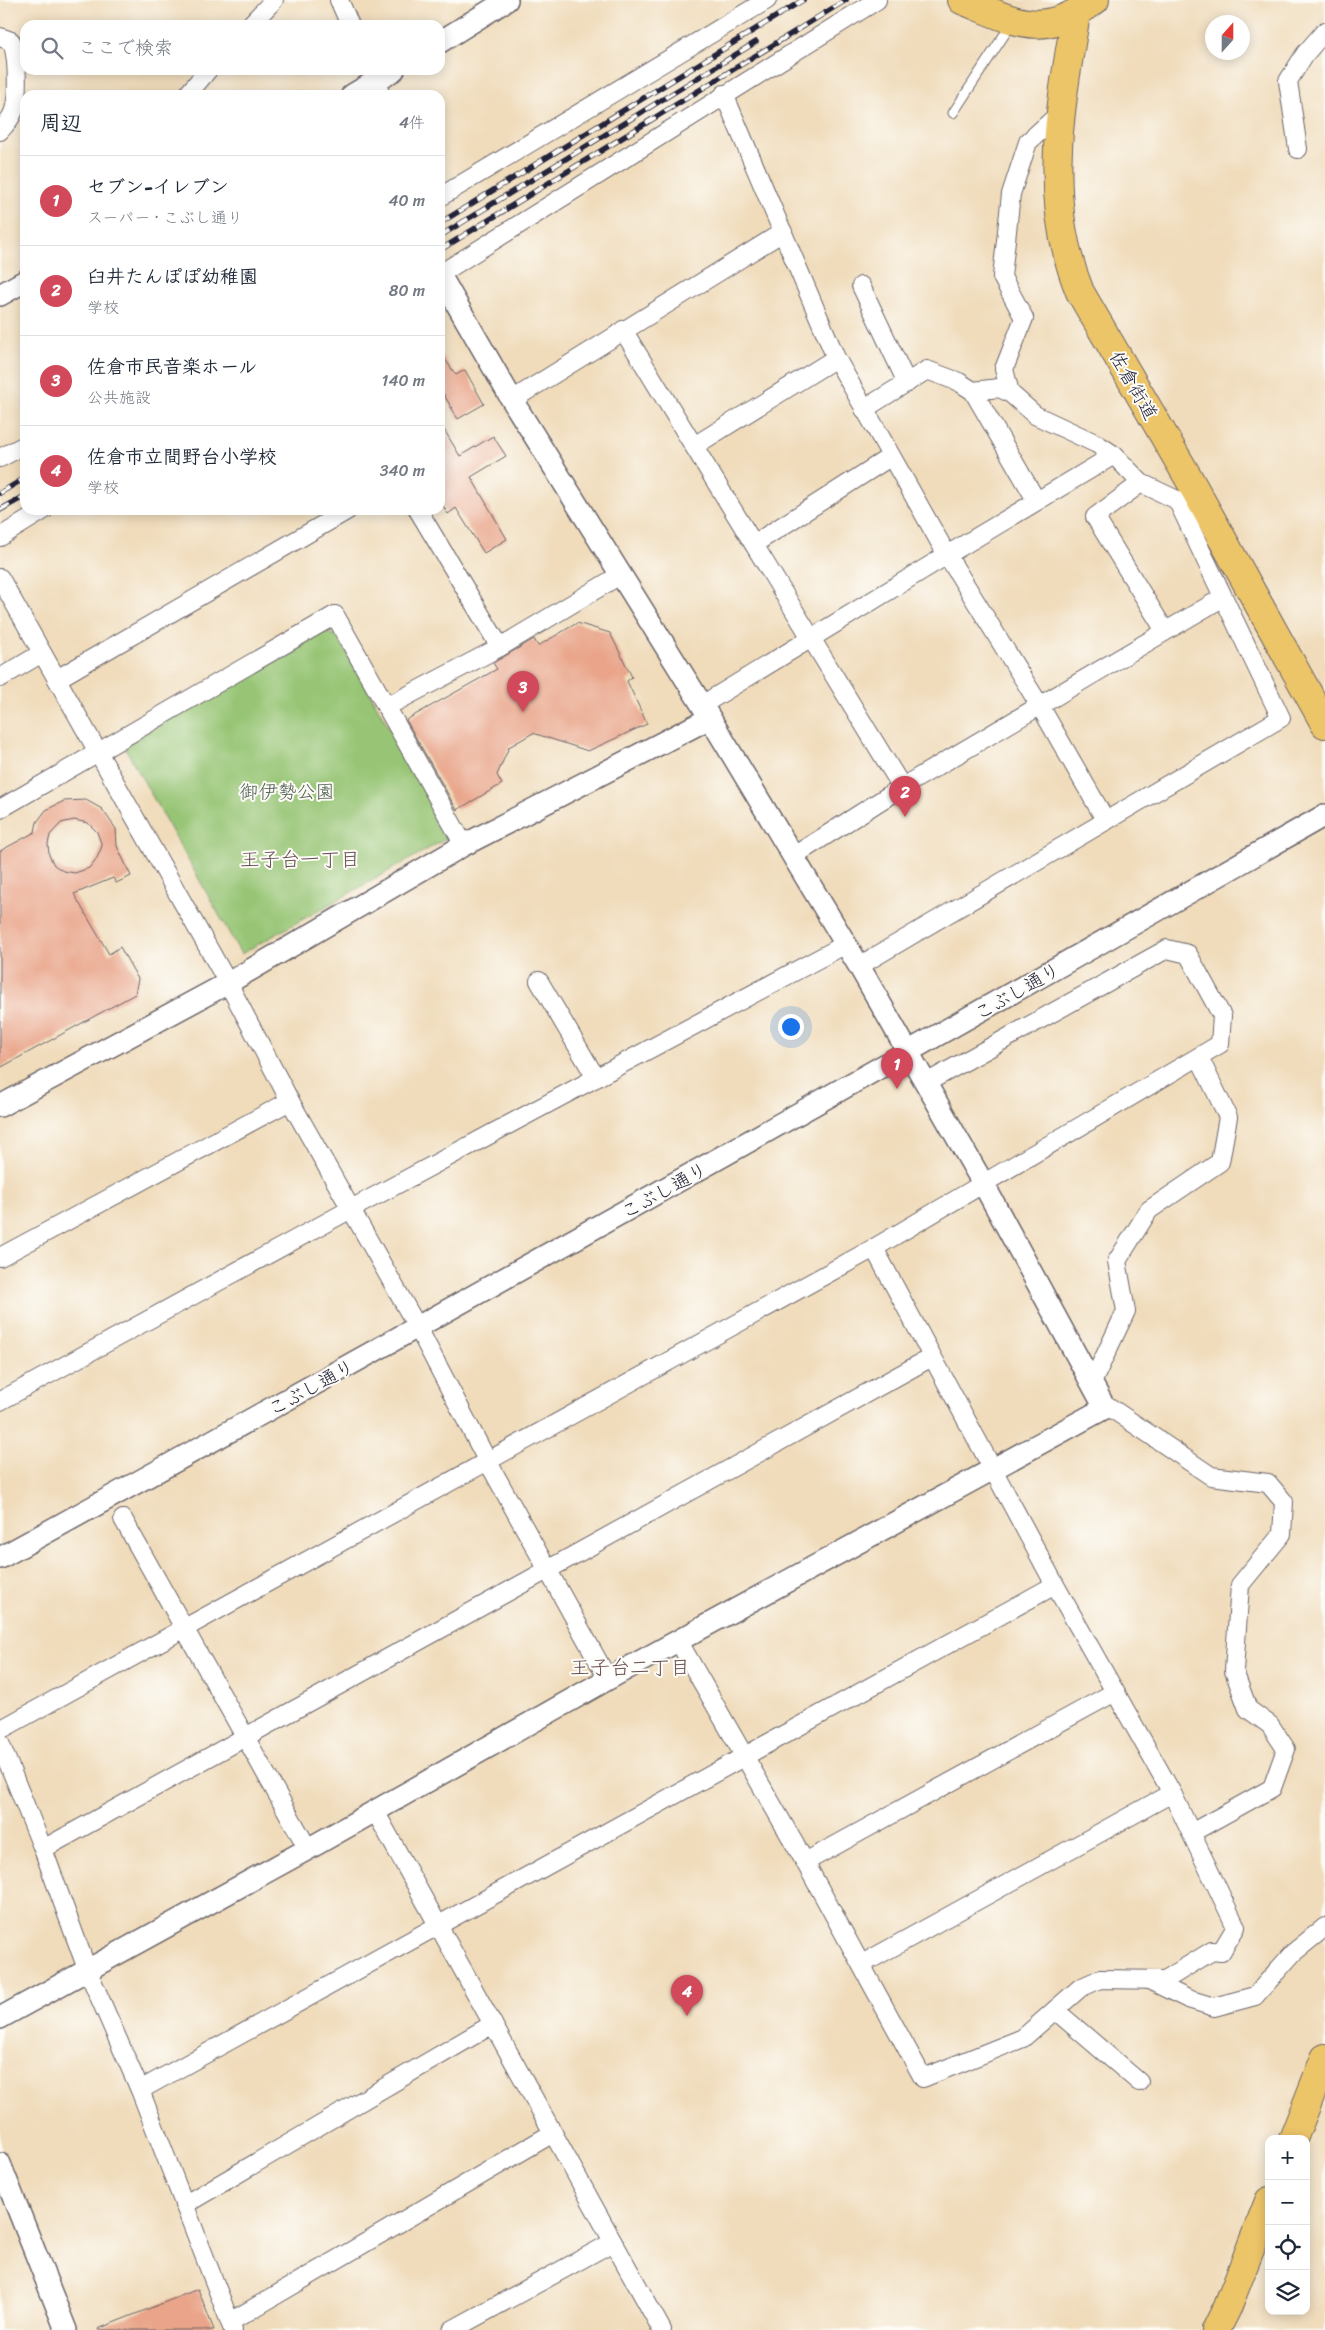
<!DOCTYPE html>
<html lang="ja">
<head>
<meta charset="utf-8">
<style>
	body { margin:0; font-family:Sriracha,"Klee One",sans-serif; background:#f6f6f7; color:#1f2937 }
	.controls { position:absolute; right:15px; bottom:15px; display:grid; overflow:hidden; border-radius:10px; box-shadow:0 2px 12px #0003 }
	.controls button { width:45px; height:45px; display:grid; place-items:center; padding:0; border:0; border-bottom:1px solid #e0e1e3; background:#fff; color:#1f2937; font:25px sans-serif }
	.compass { position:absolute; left:1205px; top:15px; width:45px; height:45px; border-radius:50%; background:#fff; box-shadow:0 2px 12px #0003; rotate:21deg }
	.you { position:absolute; left:790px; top:1026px; width:18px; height:18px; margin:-12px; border:4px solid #fff; border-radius:50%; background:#1a73e8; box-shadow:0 0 0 8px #1a73e833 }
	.badge { display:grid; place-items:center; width:32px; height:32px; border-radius:50%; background:#d1495b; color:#fff; font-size:16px; font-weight:700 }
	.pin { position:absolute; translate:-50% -41px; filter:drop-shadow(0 1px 2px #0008) }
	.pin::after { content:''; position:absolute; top:26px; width:18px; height:15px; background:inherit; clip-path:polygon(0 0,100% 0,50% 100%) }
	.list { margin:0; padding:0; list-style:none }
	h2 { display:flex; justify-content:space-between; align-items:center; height:65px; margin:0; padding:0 20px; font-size:21px }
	h2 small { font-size:16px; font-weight:400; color:#747a83 }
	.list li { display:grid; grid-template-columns:32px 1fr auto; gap:15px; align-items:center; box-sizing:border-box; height:90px; padding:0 20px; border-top:1px solid #e0e1e3 }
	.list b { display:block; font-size:19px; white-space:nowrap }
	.list p { margin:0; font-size:16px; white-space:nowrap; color:#747a83 }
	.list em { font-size:16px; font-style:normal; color:#747a83 }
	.icon { flex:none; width:28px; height:28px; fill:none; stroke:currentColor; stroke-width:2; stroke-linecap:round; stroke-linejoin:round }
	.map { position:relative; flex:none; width:1325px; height:2330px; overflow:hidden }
	.search { position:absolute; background:#fff; box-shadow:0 2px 12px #0003; left:20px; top:20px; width:425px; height:55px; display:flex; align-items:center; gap:12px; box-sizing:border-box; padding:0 18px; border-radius:15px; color:#747a83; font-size:19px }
	.panel { position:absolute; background:#fff; box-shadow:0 2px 12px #0003; left:20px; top:90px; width:425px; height:425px; border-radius:15px }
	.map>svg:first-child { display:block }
	.green { fill:#97c574; stroke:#5c7458 }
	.building { fill:#e9a489; fill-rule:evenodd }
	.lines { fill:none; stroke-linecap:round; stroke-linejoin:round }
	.service-casing { stroke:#6a6368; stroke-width:11 }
	.minor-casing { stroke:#6a6368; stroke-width:20 }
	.tertiary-casing { stroke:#6a6368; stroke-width:24 }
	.primary-casing { stroke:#6a6368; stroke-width:30 }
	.trunk-casing { stroke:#6a6368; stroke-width:30 }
	.service { stroke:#fff; stroke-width:9 }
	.minor { stroke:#fff; stroke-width:18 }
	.tertiary { stroke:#fff; stroke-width:21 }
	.primary { stroke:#edc569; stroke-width:28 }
	.trunk { stroke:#edc569; stroke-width:28 }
	.rail-casing { stroke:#22223b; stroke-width:5.5 }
	.rail { stroke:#fdfcf7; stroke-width:4; stroke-dasharray:11; stroke-linecap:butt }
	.labels { text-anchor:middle; stroke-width:4; stroke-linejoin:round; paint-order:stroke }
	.street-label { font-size:19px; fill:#22223b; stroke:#fdfcf7 }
	.park-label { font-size:19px; fill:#4b5b4f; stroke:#fdfcf7 }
	.neighbourhood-label { font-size:20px; fill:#685056; stroke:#fdfcf7 }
</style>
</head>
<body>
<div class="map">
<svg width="1325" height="2330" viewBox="0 0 1325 2330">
	<rect width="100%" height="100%" fill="#fdfcf7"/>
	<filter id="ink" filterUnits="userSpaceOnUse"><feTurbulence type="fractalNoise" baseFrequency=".02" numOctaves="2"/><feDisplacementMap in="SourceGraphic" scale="10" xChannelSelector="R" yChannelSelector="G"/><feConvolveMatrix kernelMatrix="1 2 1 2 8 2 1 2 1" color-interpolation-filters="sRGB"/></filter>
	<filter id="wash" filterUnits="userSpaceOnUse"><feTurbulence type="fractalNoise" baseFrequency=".0096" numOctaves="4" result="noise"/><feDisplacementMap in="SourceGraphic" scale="20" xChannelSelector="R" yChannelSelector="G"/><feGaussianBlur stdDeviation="1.12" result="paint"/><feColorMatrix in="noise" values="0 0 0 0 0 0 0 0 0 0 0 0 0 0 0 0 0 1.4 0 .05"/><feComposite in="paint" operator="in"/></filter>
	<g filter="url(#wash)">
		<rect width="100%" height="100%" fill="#f0dcbb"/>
		<!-- green -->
		<polygon class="green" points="322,631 337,636 451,836 241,954 124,746"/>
		<g id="blocks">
			<!-- building -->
			<g class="building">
				<polygon points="440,352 456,375 465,370 484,404 458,419 440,388"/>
				<polygon points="440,423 460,456 493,436 506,456 471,477 507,539 484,553 456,508 448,514 440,501"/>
				<polygon points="577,623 610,633 632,677 627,681 647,724 588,751 533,733 509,747 497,775 502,784 457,810 406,720 497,669 493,663 534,639 538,646"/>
				<path d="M86,800l16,9 14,20 1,17 14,30 -15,7 -3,-5 -39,16 35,60 11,-7 18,32 -3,15 -135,74v-217l35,-19 2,-10 9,-12 18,-9zM74,820l14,3 9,9 5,14 -5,12 -8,10 -14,5 -12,-2 -9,-6 -5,-10 -1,-11 2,-9 11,-12z"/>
				<polygon points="198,2289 214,2330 98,2330 98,2329"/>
			</g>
		</g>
	</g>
	<g filter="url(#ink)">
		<use href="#blocks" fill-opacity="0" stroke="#6a6368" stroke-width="1"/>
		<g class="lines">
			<defs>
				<polyline id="service" points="953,113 1012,23"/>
				<g id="minor">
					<polyline points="339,0 350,25"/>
					<polyline points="250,25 274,0"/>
					<path d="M0,37l11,4c7,13 8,61 1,74 -3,6 -8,11 -12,16"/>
					<polyline points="371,70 381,95"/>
					<polyline points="724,94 836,358 947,555 1040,706 1106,821"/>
					<polyline points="187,95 208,70"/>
					<polyline points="1298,149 1288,81 1305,54 1325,31"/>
					<polyline points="440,197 767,0"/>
					<polyline points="440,274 877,0"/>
					<polyline points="861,286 907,383"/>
					<polyline points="623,330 902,787"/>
					<polyline points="1010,393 1004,369 1024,318 1002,277 1011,194 1028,142 1059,114"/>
					<polyline points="512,400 783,232"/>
					<polyline points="864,409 927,370 959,382 973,391 1036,500"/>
					<polyline points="694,446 836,358"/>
					<polyline points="0,458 25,445"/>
					<polyline points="1141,483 1095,517 1165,631"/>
					<polyline points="418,510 500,647"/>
					<polyline points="0,537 44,510"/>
					<polyline points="754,544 890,457"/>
					<polyline points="0,578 228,983 290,1101 418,1328 488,1462 608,1679"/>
					<polyline points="0,678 42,653"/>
					<polyline points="57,679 348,510"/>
					<polyline points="702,705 947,555 1114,455"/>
					<polyline points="386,707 500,647 620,575"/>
					<polyline points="0,809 335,615 464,845"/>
					<polyline points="792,857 902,787 1222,598"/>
					<polyline points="859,966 1281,718 1177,500 1141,483 1114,455 1097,444 1035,415 1010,393 999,388 973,391"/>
					<polyline points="539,981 596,1078"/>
					<polyline points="0,1257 290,1101"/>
					<polyline points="1092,1383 1126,1311 1117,1261 1149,1210 1220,1162 1228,1117 1199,1057"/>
					<polyline points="0,1401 351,1209 846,944"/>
					<polyline points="1102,1402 1211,1476 1268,1483 1284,1502 1282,1534 1240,1585 1234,1671 1248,1709 1270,1725 1286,1749 1272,1788 1191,1833"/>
					<polyline points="123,1519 308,1849"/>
					<polyline points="679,1642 805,1862 923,2078 1023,2038 1080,1988 1100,1979 1165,1980 1212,1951 1221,1952 1236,1927 1172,1793 1055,1585 874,1248"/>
					<polyline points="0,1730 874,1248 1220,1044 1222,1016 1188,954 1167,949 926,1083"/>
					<polyline points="0,1743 43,1849 87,1969 140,2090 233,2330"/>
					<polyline points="375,1811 662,2330"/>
					<polyline points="43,1849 932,1357"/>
					<polyline points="805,1862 1115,1692"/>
					<polyline points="862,1964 1172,1793"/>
					<polyline points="1149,1980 1188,1999 1214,2007 1255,1996 1293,1953 1325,1927"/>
					<polyline points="1055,2010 1139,2082"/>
					<polyline points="140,2090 1055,1585"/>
					<polyline points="184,2205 493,2024"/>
					<polyline points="230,2322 553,2133"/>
					<polyline points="452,2330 613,2242"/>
				</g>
				<g id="tertiary">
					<polyline points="440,42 507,0"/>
					<polyline points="352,95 394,70"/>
					<polyline points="0,295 25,281"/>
					<polyline points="0,1106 228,983 464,845 710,718"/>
					<path d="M0,1558c444,-244 885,-492 1325,-743"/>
					<polyline points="0,2018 308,1849 608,1679 1105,1408 984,1185 859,966 710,718 512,400 440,275"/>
					<polyline points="0,2164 66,2330"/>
				</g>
				<g id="primary">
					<path d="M1076,14c-16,95 -34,185 4,278l108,185 137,247"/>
					<polyline points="1293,2139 1325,2058"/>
					<polyline points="1216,2330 1227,2308 1269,2201"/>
				</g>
				<path id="trunk" d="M962,0c54,22 81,40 133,0"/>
			</defs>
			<!-- service casing -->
			<use href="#service" class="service-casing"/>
			<!-- minor casing -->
			<use href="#minor" class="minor-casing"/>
			<!-- tertiary casing -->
			<use href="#tertiary" class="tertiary-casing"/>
			<!-- primary casing -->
			<use href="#primary" class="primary-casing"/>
			<!-- trunk casing -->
			<use href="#trunk" class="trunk-casing"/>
			<!-- service -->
			<use href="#service" class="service"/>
			<!-- minor -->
			<use href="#minor" class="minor"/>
			<!-- tertiary -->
			<use href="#tertiary" class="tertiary"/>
			<!-- primary -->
			<use href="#primary" class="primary"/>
			<!-- trunk -->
			<use href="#trunk" class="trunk"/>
			<defs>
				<g id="rail">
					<polyline points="440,223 803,0"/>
					<polyline points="440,236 756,42"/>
					<polyline points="440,250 846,0"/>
					<polyline points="0,493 25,478"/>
					<polyline points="0,510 25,496"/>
				</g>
			</defs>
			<!-- rail casing -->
			<use href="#rail" class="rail-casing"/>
			<!-- rail -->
			<use href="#rail" class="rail"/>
		</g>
	</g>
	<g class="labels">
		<!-- street labels -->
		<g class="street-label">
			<text transform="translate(1134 385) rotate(60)" y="7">佐倉街道</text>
			<text transform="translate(1017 991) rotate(-30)" y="7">こぶし通り</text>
			<text transform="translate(664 1190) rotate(-29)" y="7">こぶし通り</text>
			<text transform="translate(311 1387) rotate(-29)" y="7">こぶし通り</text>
		</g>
		<!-- park labels -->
		<g class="park-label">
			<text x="287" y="798">御伊勢公園</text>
		</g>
		<!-- neighbourhood labels -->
		<g class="neighbourhood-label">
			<text x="300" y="866">王子台一丁目</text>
			<text x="630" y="1674">王子台二丁目</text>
		</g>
	</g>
</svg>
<div class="controls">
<button>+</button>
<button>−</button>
<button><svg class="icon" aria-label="locate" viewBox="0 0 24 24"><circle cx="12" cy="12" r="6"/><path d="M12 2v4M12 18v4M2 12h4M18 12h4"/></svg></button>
<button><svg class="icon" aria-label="layers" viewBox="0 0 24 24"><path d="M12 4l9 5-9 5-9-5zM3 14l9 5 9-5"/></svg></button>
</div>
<svg class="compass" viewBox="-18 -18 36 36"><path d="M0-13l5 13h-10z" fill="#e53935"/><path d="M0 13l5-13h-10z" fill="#747a83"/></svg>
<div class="you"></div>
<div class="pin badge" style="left:897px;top:1089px">1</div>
<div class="pin badge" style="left:905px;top:817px">2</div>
<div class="pin badge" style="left:523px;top:712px">3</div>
<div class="pin badge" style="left:687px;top:2016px">4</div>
<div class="search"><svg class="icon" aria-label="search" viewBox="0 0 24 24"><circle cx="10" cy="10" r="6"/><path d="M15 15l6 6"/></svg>ここで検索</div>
<section class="panel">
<h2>周辺<small>4件</small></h2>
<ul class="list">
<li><span class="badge">1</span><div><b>セブン-イレブン</b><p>スーパー · こぶし通り</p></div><em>40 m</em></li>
<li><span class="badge">2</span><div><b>臼井たんぽぽ幼稚園</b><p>学校</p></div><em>80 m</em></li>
<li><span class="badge">3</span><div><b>佐倉市民音楽ホール</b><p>公共施設</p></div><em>140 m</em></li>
<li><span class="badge">4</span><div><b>佐倉市立間野台小学校</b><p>学校</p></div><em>340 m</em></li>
</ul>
</section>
</div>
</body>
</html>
